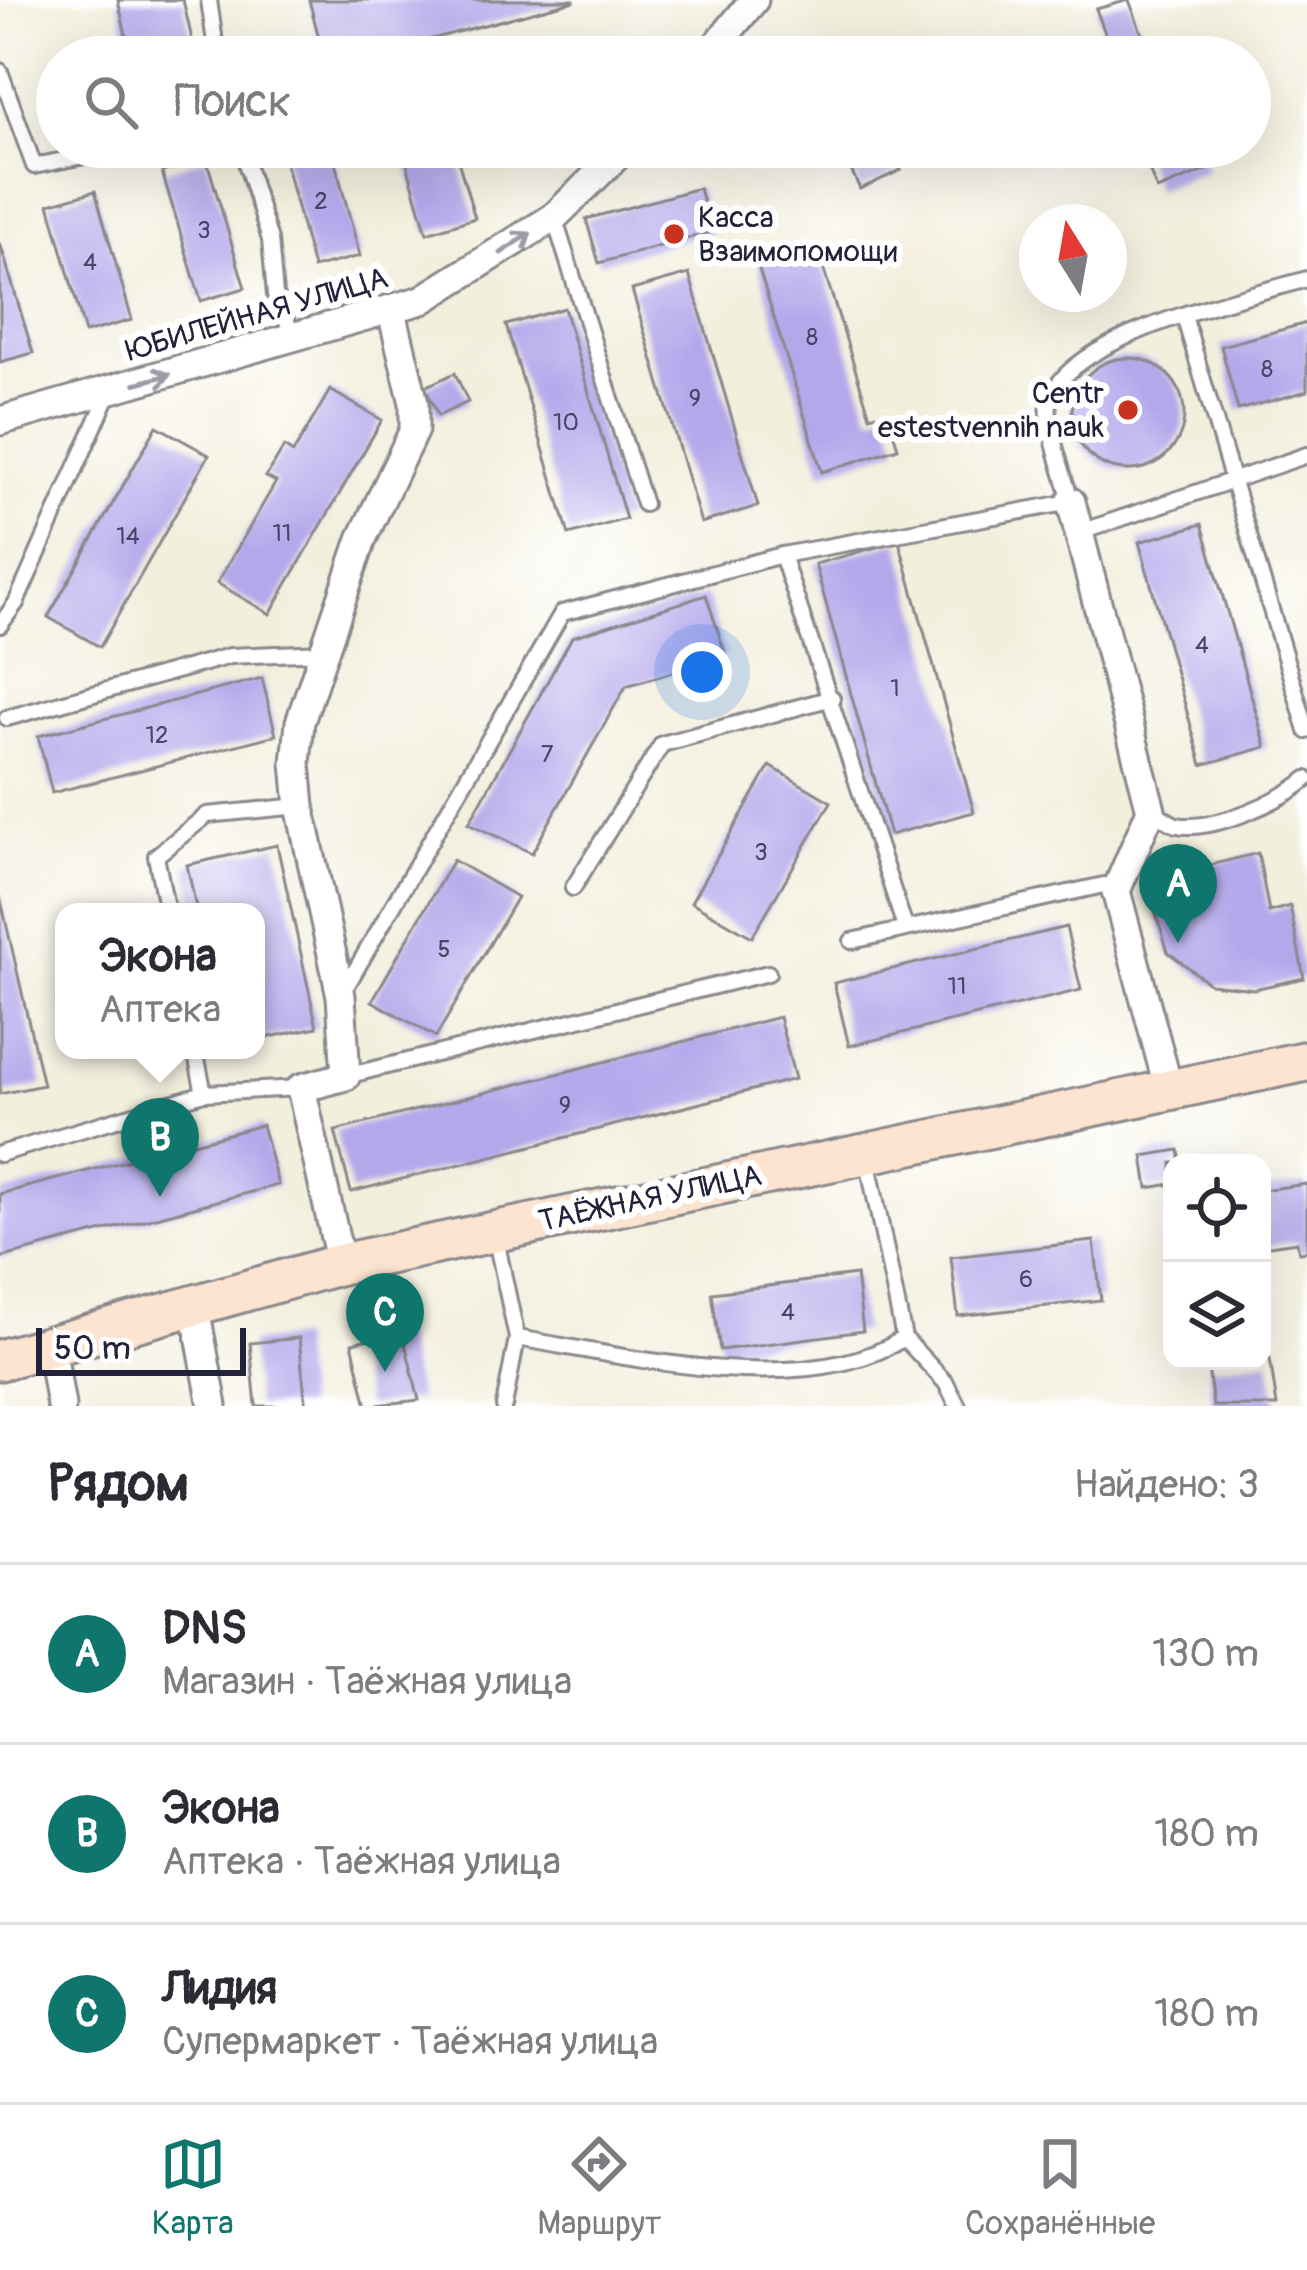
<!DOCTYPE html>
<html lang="ru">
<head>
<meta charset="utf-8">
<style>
	body { margin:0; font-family:Pangolin,sans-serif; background:#f7f7f7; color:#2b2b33 }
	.controls { position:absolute; right:36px; bottom:36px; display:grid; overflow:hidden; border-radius:24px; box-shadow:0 12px 48px #0002 }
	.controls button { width:108px; height:108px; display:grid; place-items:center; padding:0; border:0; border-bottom:3px solid #e1e1e2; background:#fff; color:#2b2b33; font:60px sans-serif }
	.compass { position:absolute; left:1019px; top:204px; width:108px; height:108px; border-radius:50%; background:#fff; box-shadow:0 12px 48px #0002; rotate:349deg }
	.scale { position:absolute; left:36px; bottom:30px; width:210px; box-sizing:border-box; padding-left:12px; border:6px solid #22223b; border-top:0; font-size:33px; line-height:42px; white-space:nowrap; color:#22223b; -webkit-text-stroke:9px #fff; paint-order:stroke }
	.you { position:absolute; left:702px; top:672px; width:42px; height:42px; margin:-30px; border:9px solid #fff; border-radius:50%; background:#1a73e8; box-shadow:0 0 0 18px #1a73e833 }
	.badge { display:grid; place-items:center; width:78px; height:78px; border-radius:50%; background:#0f766e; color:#fff; font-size:39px; font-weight:700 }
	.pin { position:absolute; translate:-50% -99px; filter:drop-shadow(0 3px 6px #0008) }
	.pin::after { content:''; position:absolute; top:63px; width:42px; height:36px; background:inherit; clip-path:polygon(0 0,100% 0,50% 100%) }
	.popup { position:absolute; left:55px; top:903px; width:210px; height:156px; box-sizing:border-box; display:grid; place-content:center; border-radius:24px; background:#fff; filter:drop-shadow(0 3px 9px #0005); font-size:39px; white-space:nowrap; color:#7c7c81 }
	.popup b { font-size:45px; color:#2b2b33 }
	.popup::after { content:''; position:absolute; left:50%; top:100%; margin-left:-24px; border:24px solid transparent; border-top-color:#fff }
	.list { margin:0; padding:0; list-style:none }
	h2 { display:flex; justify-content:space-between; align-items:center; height:156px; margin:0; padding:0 48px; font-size:51px }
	h2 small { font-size:39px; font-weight:400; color:#7c7c81 }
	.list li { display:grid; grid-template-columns:78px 1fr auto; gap:36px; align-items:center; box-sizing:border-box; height:180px; padding:0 48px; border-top:3px solid #e1e1e2 }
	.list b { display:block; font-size:45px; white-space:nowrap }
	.list p { margin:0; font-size:39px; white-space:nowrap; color:#7c7c81 }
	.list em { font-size:39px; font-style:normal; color:#7c7c81 }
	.icon { flex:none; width:66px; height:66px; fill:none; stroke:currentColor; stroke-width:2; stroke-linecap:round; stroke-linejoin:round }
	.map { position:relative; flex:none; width:1307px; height:1406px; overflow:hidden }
	.search { position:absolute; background:#fff; box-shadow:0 12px 48px #0002; left:36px; right:36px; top:36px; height:132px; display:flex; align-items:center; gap:30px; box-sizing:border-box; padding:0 42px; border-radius:66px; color:#7c7c81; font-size:45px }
	.sheet { height:696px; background:#fff }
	nav { display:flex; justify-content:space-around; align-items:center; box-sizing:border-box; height:168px; border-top:3px solid #e1e1e2; background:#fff; font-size:33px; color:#7c7c81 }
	nav a { display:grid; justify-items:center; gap:6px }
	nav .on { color:#0f766e }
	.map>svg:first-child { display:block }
	.building { fill:#b4a8eb }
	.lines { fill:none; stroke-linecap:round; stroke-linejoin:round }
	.lane-casing { stroke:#8a888c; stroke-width:20 }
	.street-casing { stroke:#8a888c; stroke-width:33 }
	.secondary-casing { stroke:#8a888c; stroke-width:45 }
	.lane { stroke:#fff; stroke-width:14 }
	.street { stroke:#fff; stroke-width:27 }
	.secondary { stroke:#fde4d0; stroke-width:39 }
	.oneway { stroke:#9c9ca7 }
	.poi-dot { fill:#c8321e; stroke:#fff; stroke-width:4.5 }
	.labels { text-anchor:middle; stroke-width:12; stroke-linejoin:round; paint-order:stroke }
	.number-label { font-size:24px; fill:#464467 }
	.poi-label { font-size:30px; fill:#22223b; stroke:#fff; text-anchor:start }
	.street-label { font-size:30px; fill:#22223b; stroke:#fff }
</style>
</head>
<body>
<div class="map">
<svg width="1307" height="1406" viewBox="0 0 1307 1406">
	<rect width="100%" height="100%" fill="#fff"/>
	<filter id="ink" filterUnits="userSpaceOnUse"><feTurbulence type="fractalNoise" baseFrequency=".00833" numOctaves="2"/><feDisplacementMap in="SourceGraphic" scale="24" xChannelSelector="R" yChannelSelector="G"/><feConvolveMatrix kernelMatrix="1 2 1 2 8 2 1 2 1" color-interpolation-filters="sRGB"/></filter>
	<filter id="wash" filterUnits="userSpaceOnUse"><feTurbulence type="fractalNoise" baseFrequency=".004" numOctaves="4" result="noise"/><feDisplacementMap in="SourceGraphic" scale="48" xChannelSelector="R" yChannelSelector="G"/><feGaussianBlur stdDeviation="2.7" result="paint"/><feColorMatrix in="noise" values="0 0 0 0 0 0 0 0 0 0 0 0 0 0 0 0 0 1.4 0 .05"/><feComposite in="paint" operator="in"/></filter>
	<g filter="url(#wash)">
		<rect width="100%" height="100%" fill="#f3efdd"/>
		<g id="blocks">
			<!-- building -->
			<g class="building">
				<polygon points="118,0 183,0 196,57 131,57"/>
				<polygon points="309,0 574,0 574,1 364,57 324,57"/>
				<polygon points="1129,0 1147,48 1114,57 1096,9"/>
				<polygon points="281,147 331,147 360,256 313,268"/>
				<polygon points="402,147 454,147 475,218 427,233"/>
				<polygon points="840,147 890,147 901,170 860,189"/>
				<polygon points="1140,147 1198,147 1207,170 1157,190"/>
				<polygon points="206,158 245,288 201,301 162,172"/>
				<polygon points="699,188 711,232 599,263 586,219"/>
				<polygon points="95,191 132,320 85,333 49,204"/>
				<polygon points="0,243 33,353 0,362"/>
				<polygon points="816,245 870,416 887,411 898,448 822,472 757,263"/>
				<polygon points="689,274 758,506 701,523 632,290"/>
				<polygon points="564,308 626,519 569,535 506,325"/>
				<polygon points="1307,323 1307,391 1238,410 1221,346"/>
				<circle cx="1128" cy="414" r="56"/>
				<polygon points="455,373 468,402 438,416 425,387"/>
				<polygon points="330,390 382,420 270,614 217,583 276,482 266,477 284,447 293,453"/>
				<polygon points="157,426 209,455 100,647 48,617"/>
				<polygon points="1202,524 1266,747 1202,765 1139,542"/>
				<polygon points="899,541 974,812 890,835 815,564"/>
				<polygon points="706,595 726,656 626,686 532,853 469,823 572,637"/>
				<polygon points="262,678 276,735 52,793 38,736"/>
				<polygon points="770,766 831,802 752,937 691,902"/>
				<polygon points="277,845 317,1027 256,1040 256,912 197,912 187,865"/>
				<polygon points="1258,853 1269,912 1290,906 1304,978 1254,989 1210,984 1168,952 1146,881"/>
				<polygon points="453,860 517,897 436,1037 372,1001"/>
				<polygon points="0,896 43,1085 0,1094"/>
				<polygon points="1066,927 1081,990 849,1046 834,983"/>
				<polygon points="779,1017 795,1079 351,1192 335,1131"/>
				<polygon points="262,1125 278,1185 0,1258 0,1194"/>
				<polygon points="1179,1150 1181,1163 1172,1163 1172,1184 1148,1188 1143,1156"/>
				<polygon points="1307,1184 1307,1251 1299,1252 1297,1242 1262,1247 1262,1190"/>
				<polygon points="1094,1241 1101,1300 958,1316 951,1257"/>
				<polygon points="856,1275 863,1331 720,1350 712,1293"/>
				<polygon points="402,1331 419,1400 367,1406 352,1343"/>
				<polygon points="299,1338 306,1406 256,1406 250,1343"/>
				<polygon points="1270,1359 1277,1406 1213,1406 1208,1368"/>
			</g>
		</g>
	</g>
	<g filter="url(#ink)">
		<use href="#blocks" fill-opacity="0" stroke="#8a888c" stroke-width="3"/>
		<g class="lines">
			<defs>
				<g id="lane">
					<polyline points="209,0 217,57"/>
					<polyline points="0,71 34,166 129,147"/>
					<polyline points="241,147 270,240 275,295 294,337"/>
					<polyline points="554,217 644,504"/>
					<polyline points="1184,316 1307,731"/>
					<polyline points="1078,533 1307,455"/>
					<polyline points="782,555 905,927"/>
					<polyline points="0,625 16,603 110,391"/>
					<polyline points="7,718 230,656 324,652"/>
					<path d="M1151,810c8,4 18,13 26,15 35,7 105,-24 130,-46"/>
					<polyline points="573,888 662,744 832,698"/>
					<polyline points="167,912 156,856 207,815 300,806"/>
					<polyline points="852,941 1104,885 1116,891"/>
					<path d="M343,992l219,-379 220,-58 289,-53c-5,-22 -26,-78 -22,-98 13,-68 198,-107 258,-125"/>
					<polyline points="195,1050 204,1093"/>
					<polyline points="346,1076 768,973"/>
					<polyline points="0,1154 204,1093 301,1088"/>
					<polyline points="867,1158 904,1338 946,1383 958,1406"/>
					<polyline points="495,1235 517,1338 504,1406"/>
					<path d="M517,1338c108,18 291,63 387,0"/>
				</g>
				<g id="street">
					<polyline points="707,57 754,0"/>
					<polyline points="0,421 422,300 554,217 626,147"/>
					<polyline points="1071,502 1151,810 1116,891 1169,1090"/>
					<polyline points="341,1264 301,1088 346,1076 341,996 300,806 296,763 300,722 362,539 414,430 414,403 392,312"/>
					<polyline points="195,1308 213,1406"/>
					<polyline points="51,1346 61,1406"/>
				</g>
				<polyline id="secondary" points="0,1360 341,1264 1307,1061"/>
			</defs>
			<!-- lane casing -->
			<use href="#lane" class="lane-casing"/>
			<!-- street casing -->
			<use href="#street" class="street-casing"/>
			<!-- secondary casing -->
			<use href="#secondary" class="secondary-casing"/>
			<!-- lane -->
			<use href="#lane" class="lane"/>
			<!-- street -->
			<use href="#street" class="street"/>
			<!-- secondary -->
			<use href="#secondary" class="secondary"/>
		</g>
		<!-- one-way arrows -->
		<defs><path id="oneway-shaft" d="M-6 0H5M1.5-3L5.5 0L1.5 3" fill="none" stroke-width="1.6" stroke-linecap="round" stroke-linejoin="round" transform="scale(3)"/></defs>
		<g class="oneway">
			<use href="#oneway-shaft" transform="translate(516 243) rotate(-34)"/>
			<use href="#oneway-shaft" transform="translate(153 379) rotate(-15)"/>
		</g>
	</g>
	<!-- markers -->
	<g class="poi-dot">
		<circle cx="674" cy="234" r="12"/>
		<circle cx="1128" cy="410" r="12"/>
	</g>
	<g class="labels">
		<!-- number labels -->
		<g class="number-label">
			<text x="321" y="209">2</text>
			<text x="204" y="238">3</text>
			<text x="90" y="270">4</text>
			<text x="812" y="345">8</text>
			<text x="1267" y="377">8</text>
			<text x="695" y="406">9</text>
			<text x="566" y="430">10</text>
			<text x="282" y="541">11</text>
			<text x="128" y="544">14</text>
			<text x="1202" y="653">4</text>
			<text x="895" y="696">1</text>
			<text x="157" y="743">12</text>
			<text x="547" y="762">7</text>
			<text x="761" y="860">3</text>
			<text x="444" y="957">5</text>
			<text x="957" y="994">11</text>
			<text x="565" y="1113">9</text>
			<text x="1026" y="1287">6</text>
			<text x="788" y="1320">4</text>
		</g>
		<!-- poi labels -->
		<g class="poi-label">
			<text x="698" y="227">Касса<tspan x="698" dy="34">Взаимопомощи</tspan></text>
			<text x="1104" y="403" text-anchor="end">Centr<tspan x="1104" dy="34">estestvennih nauk</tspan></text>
		</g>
		<!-- street labels -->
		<g class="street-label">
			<text transform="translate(257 314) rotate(-16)" y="10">ЮБИЛЕЙНАЯ УЛИЦА</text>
			<text transform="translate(650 1198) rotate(-12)" y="10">ТАЁЖНАЯ УЛИЦА</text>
		</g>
	</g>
</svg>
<div class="controls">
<button><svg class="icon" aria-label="locate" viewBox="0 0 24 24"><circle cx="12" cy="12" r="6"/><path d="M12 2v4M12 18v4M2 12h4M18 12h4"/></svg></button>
<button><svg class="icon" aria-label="layers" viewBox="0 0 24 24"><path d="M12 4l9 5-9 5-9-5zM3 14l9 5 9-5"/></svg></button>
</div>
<svg class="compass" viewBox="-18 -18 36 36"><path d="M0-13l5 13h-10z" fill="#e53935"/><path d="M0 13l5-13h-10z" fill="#7c7c81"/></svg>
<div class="scale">50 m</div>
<div class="you"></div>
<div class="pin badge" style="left:1178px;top:943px">A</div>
<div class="pin badge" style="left:160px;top:1197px">B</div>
<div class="popup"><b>Экона</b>Аптека</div>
<div class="pin badge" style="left:385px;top:1372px">C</div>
<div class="search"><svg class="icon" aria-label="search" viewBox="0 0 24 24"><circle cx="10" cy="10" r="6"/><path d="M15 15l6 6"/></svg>Поиск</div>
</div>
<section class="sheet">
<h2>Рядом<small>Найдено: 3</small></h2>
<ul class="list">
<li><span class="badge">A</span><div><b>DNS</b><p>Магазин · Таёжная улица</p></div><em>130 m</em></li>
<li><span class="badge">B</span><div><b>Экона</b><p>Аптека · Таёжная улица</p></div><em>180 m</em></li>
<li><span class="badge">C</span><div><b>Лидия</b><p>Супермаркет · Таёжная улица</p></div><em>180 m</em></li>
</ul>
</section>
<nav>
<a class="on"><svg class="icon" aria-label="map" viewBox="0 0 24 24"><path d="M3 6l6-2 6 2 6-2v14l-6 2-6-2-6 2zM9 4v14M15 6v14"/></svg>Карта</a>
<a><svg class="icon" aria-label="directions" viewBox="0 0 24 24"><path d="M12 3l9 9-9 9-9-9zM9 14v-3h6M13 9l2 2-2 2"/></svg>Маршрут</a>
<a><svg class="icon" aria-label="saved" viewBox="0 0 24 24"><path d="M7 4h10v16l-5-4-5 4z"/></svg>Сохранённые</a>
</nav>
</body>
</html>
